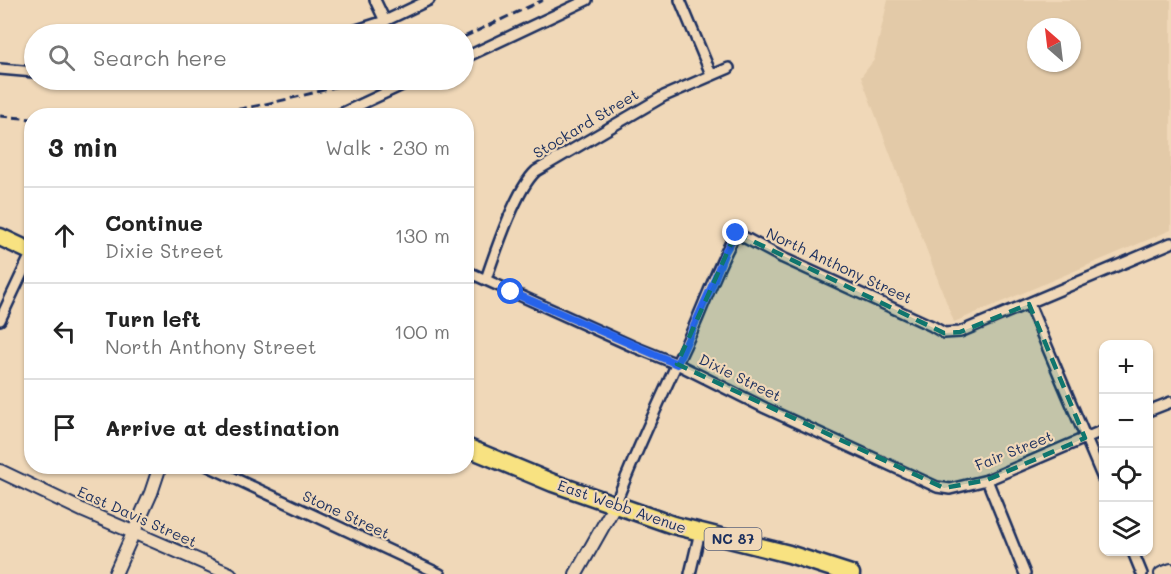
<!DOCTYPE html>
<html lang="en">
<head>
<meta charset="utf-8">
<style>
	body { margin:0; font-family:Mali,sans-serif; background:#f6f6f6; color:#222 }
	.controls { position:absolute; right:18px; bottom:18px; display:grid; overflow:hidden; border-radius:12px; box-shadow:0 2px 4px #0004 }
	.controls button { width:54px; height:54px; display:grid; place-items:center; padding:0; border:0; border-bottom:2px solid #e0e0e0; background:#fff; color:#222; font:30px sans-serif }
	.compass { position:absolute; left:1027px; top:18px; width:54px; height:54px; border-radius:50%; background:#fff; box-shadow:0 2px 4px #0004; rotate:332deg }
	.stop { position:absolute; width:18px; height:18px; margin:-14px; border:4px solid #2563eb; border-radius:50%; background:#fff }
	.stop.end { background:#2563eb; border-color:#fff; box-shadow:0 2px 6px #0008 }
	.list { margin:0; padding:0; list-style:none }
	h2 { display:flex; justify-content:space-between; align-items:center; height:78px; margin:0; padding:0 24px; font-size:26px }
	h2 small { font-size:20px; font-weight:400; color:#767676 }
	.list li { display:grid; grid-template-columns:39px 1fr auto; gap:18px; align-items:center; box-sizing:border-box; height:96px; padding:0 24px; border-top:2px solid #e0e0e0 }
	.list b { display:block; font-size:22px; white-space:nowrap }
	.list p { margin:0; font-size:20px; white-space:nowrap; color:#767676 }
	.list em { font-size:20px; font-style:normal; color:#767676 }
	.icon { flex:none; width:33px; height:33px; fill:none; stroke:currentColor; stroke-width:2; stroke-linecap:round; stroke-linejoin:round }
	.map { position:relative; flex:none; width:1171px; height:574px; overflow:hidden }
	.search { position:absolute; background:#fff; box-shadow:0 2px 4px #0004; left:24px; top:24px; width:450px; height:66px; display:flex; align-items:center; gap:15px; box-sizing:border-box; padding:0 21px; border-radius:33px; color:#767676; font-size:22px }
	.panel { position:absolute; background:#fff; box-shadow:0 2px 4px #0004; left:24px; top:108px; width:450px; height:366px; border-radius:24px }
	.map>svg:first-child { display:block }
	.built { fill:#e3caa8; fill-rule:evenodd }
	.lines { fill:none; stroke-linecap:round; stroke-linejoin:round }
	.street-casing { stroke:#1b2f5e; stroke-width:14 }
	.secondary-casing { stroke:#1b2f5e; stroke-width:16 }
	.highway-casing { stroke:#1b2f5e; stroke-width:21 }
	.street { stroke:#f0d8b8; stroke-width:9 }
	.secondary { stroke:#f0d8b8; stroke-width:12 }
	.highway { stroke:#f8e281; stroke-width:16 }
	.rail { stroke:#1b2f5e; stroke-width:3; stroke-dasharray:9 4.5; stroke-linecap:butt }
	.route { stroke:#2563eb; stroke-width:8 }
	.marked { fill:#0f766e; fill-opacity:0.2; stroke:#0f766e; stroke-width:4.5; stroke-dasharray:12 8; stroke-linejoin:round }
	.labels { text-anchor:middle; stroke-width:4.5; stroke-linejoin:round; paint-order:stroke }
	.shield { fill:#f0d8b8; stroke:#5b6279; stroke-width:1.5 }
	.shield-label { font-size:14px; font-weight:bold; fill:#1b2f5e }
	.street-label { font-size:15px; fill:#1b2f5e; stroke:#f0d8b8 }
</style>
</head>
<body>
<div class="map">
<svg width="1171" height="574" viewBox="0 0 1171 574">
	<rect width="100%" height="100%" fill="#f0d8b8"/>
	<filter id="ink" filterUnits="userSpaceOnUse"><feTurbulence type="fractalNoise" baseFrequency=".0167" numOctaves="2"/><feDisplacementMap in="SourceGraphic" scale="12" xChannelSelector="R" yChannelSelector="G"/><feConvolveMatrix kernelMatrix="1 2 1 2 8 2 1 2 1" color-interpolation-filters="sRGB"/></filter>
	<g filter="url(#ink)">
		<!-- built -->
		<path class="built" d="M888,0h283v230l-217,92 -93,-245 13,-17zM1036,27h36v36h-36z"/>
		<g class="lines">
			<defs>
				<g id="street">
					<polyline points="375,0 385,21"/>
					<polyline points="680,0 711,74"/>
					<polyline points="344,34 385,21 429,0"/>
					<polyline points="464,58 587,0"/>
					<polyline points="0,69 34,72"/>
					<polyline points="336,116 413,80"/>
					<polyline points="466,271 632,346 677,364 765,408 937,487 950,489 987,480 1104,430"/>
					<path d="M486,279c9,-26 30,-90 50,-108l128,-75 65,-28"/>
					<polyline points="1029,304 1104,481"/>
					<polyline points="0,320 32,252"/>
					<polyline points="1148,411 1171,402"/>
					<polyline points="208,466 440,574"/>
					<polyline points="987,480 1025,574"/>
					<path d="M615,505c23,-60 51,-118 78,-176 14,-32 26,-66 43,-96l47,25 149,68 12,7 16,-1 211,-89"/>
					<polyline points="1133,552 1142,574"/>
					<polyline points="690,574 700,532"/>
				</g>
				<g id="secondary">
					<polyline points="0,471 84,511 230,574"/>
					<polyline points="115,574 151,493 160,466"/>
					<polyline points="576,574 615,505"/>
					<polyline points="1161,574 1171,570"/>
				</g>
				<g id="highway">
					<polyline points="0,237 32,252"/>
					<polyline points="466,447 553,483 673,525 789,554 851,574"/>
				</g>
			</defs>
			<!-- street casing -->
			<use href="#street" class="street-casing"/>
			<!-- secondary casing -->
			<use href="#secondary" class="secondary-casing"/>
			<!-- highway casing -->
			<use href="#highway" class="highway-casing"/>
			<!-- street -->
			<use href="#street" class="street"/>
			<!-- secondary -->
			<use href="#secondary" class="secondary"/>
			<!-- highway -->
			<use href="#highway" class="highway"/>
			<!-- rail -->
			<g class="rail">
				<polyline points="464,37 543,0"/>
				<polyline points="0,116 32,119"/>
				<path d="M198,116c55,-8 108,-20 161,-36"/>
			</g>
		</g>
	</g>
	<g class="lines" filter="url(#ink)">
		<!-- route -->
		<polyline class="route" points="511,292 677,364 712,286 725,252 736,233"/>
	</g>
	<!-- marked area -->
	<path class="marked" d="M736,233l208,100 16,-1 69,-28 56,134 -98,42 -43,8 -267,-124z"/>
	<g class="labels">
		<!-- shield labels -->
		<rect class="shield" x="704.5" y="528" width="57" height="22" rx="4.5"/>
		<g class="shield-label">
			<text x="733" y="544">NC 87</text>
		</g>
		<!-- street labels -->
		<g class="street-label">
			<text transform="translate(586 124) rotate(-31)" y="5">Stockard Street</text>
			<text transform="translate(839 266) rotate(25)" y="5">North Anthony Street</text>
			<text transform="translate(740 378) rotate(26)" y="5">Dixie Street</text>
			<text transform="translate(1014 451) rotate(-22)" y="5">Fair Street</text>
			<text transform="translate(622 507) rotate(19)" y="5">East Webb Avenue</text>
			<text transform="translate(346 515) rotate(25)" y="5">Stone Street</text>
			<text transform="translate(137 517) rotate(24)" y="5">East Davis Street</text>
		</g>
	</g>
</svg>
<div class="controls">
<button>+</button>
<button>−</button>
<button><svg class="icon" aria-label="locate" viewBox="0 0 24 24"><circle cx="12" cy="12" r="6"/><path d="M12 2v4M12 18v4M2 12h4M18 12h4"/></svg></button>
<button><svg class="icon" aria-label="layers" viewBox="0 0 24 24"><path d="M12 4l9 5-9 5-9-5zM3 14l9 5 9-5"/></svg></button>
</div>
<svg class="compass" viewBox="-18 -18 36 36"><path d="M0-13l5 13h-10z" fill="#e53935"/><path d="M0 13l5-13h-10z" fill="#767676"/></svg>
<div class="stop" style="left:511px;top:292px"></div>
<div class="stop end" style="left:736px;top:233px"></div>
<div class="search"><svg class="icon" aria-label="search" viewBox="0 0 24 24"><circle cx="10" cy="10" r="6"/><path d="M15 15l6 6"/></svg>Search here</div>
<section class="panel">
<h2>3 min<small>Walk · 230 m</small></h2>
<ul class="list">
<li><svg class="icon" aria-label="ahead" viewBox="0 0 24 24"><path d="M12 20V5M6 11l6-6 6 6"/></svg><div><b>Continue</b><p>Dixie Street</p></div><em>130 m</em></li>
<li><svg class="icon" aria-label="left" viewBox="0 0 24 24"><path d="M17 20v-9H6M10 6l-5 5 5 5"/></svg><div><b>Turn left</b><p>North Anthony Street</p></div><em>100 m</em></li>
<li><svg class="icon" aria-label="arrive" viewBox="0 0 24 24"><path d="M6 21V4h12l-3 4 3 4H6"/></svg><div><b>Arrive at destination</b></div></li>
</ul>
</section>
</div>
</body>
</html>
